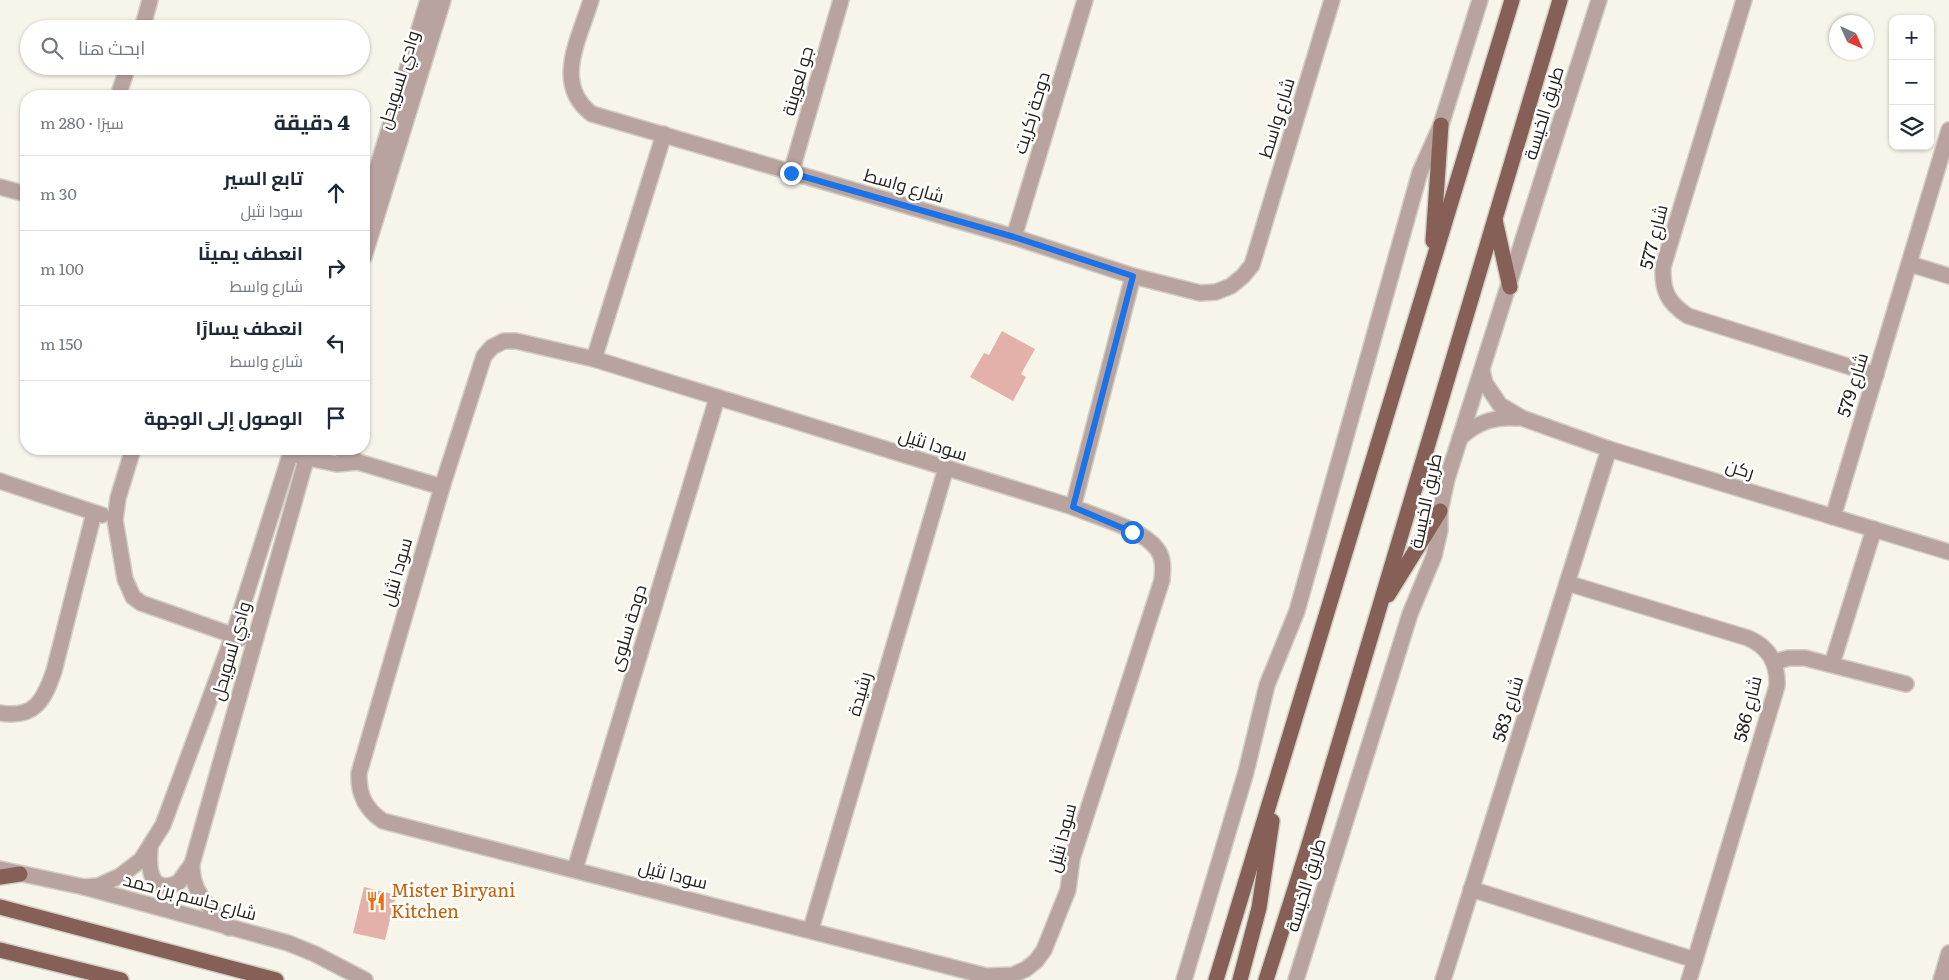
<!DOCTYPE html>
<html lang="ar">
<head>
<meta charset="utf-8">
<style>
	body { margin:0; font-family:Literata,Cairo,serif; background:#f2f2f3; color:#1f2937; direction:rtl }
	.controls { position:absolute; right:15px; top:15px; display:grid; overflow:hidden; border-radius:10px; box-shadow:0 1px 4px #0004 }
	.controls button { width:45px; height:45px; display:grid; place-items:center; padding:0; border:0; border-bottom:1px solid #e0e1e3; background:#fff; color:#1f2937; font:25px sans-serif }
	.compass { position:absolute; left:1829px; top:15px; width:45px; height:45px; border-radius:50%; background:#fff; box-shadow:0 1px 4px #0004; rotate:135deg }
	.stop { position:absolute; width:15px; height:15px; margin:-11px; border:4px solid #1a73e8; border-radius:50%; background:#fff }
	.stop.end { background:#1a73e8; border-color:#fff; box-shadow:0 1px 5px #0008 }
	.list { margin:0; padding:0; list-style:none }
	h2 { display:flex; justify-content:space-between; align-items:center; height:65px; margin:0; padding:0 20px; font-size:21px }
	h2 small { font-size:16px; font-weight:400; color:#747a83 }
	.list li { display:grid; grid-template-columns:32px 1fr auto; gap:15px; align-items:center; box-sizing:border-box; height:75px; padding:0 20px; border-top:1px solid #e0e1e3 }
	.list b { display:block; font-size:19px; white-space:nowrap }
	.list p { margin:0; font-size:16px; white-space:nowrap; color:#747a83 }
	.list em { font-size:16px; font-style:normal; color:#747a83 }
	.icon { flex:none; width:28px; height:28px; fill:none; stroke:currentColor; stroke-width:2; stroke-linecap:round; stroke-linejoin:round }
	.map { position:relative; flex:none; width:1949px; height:980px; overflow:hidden; direction:ltr }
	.search { position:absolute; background:#fff; box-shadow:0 1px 4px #0004; left:20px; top:20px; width:350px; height:55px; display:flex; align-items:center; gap:12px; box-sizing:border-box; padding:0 18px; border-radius:28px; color:#747a83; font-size:19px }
	.panel { position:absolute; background:#fff; box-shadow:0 1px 4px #0004; left:20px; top:90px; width:350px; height:365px; border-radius:20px; direction:rtl }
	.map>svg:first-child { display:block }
	.building { fill:#e4b0aa }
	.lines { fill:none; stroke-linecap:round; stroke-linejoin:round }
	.minor-casing { stroke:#d1cec4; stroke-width:18 }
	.major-casing { stroke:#d1cec4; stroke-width:18 }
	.minor { stroke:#b9a39e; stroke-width:15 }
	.major { stroke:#866057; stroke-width:15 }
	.route { stroke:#1a73e8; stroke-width:6 }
	.labels { text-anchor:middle; stroke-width:5; stroke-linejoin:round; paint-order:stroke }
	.street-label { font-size:18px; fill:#23221e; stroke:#fff }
	.food-label { font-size:18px; fill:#c56008; stroke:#fff; text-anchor:start }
</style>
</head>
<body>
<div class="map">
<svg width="1949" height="980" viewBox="0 0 1949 980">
	<rect width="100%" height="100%" fill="#f7f4e9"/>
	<!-- building -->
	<g class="building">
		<polygon points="1002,331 1035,349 1021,374 1026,377 1013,401 970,377 984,353 989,355"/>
		<polygon points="364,887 396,895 385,940 353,933"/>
	</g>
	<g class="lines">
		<defs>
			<g id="minor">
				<path d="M591,0c-11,38 -39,84 1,114l422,123 119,39 67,17 16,-1 15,-6 12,-10 9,-11 80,-265"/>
				<path d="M1744,0l-81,267c-1,24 5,36 25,49l188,59"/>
				<polyline points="142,29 150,0"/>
				<polyline points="118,96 128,66"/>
				<polyline points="791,173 841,0"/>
				<polyline points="0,187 26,194"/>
				<polyline points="364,212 428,0"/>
				<polyline points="1014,237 1085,0"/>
				<polyline points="364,257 443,0"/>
				<polyline points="1910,264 1949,276"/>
				<path d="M504,341h12l78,18 479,148c23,10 70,22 84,42 7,9 6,20 5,31l-90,279 -4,31 -24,60 -8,11 -10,8 -13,6 -27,1 -603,-155c-18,-12 -25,-27 -24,-48l83,-286 42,-131 8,-9z"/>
				<polyline points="594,359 664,134"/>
				<polyline points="1482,370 1485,383 1500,405 1522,418 1609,449 1949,552"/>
				<path d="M1460,438c17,-16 35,-22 58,-20"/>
				<polyline points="133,449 118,498 115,520 125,579 133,597 141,603 241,638"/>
				<polyline points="340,449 358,462 442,487"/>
				<polyline points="298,456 337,464 358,462"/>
				<polyline points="0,481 102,515"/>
				<polyline points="1073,507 1133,276"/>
				<polyline points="1833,517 1949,130"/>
				<path d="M1567,583l181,55c21,9 30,25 29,48l-88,294"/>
				<polyline points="1774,662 1789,658 1805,658 1906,684"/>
				<polyline points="1832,664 1874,529"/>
				<path d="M0,713c35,6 44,-13 54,-42l40,-158"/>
				<path d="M150,849c-2,21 1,47 29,33l13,-18"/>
				<polyline points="0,869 84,887 288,943 315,954 365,980"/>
				<polyline points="575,869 717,398"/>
				<polyline points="84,887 98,886 120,876 141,860 163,825 233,636 292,449"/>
				<polyline points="1471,889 1695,960"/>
				<path d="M229,928c-19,-20 -38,-35 -37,-64l117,-415"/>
				<polyline points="811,929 946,468"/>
				<polyline points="1184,980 1246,772 1267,685 1297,611 1420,172 1441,125 1480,0"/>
				<polyline points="1296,980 1410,614 1434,556 1440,530 1440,511 1447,479 1599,0"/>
				<polyline points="1443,980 1609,449"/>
				<polyline points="1941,980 1949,953"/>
			</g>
			<g id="major">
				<polyline points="1495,220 1510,287"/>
				<polyline points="1433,241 1441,125"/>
				<polyline points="1388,595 1440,511"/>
				<polyline points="0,877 20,874"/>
				<polyline points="0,907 276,980"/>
				<polyline points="0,950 121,980"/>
				<polyline points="1216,980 1512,0"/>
				<polyline points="1240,980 1259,908 1272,821"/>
				<polyline points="1266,980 1307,851 1560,0"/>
			</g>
		</defs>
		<!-- minor casing -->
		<use href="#minor" class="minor-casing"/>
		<!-- major casing -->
		<use href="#major" class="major-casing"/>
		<!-- minor -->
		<use href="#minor" class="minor"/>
		<!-- major -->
		<use href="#major" class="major"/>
	</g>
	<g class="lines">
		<!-- route -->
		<polyline class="route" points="791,173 1014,237 1133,276 1073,507 1132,532"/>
	</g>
	<!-- icons -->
	<defs>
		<symbol id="restaurant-bare" viewBox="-9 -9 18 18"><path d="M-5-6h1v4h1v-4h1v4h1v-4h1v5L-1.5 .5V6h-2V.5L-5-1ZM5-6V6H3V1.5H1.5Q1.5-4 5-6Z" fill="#e8710a" stroke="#fff" stroke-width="2.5" paint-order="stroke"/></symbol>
	</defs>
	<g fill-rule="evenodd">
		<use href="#restaurant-bare" x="362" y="887" width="28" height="28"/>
	</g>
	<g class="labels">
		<!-- street labels -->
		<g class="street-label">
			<text transform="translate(399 80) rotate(-73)" y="6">وادي لسويحل</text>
			<text transform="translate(798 81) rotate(-74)" y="6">جو لعوينة</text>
			<text transform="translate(1032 113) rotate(-73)" y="6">دوحة زكريت</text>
			<text transform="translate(1544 113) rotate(-73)" y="6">طريق الخيسة</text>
			<text transform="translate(1277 118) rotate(-73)" y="6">شارع واسط</text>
			<text transform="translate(904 186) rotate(16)" y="6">شارع واسط</text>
			<text transform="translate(1654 237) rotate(-76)" y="6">شارع 577</text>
			<text transform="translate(1853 385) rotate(-73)" y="6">شارع 579</text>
			<text transform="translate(933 445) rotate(17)" y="6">سودا نثيل</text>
			<text transform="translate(1740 469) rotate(17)" y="6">ركن</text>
			<text transform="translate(1426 501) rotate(-78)" y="6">طريق الخيسة</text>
			<text transform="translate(397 572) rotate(-74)" y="6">سودا نثيل</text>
			<text transform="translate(628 628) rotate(-73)" y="6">دوحة سلوى</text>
			<text transform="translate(231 651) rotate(-74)" y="6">وادي لسويحل</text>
			<text transform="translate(860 694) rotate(-74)" y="6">رشيدة</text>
			<text transform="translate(1508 709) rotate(-73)" y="6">شارع 583</text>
			<text transform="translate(1748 709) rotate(-76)" y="6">شارع 586</text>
			<text transform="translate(1062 838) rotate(-76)" y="6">سودا نثيل</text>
			<text transform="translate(673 875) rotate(14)" y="6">سودا نثيل</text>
			<text transform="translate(1306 885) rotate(-73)" y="6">طريق الخيسة</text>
			<text transform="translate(190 897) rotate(15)" y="6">شارع جاسم بن حمد</text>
		</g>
		<!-- food labels -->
		<g class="food-label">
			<text x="391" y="897">Mister Biryani<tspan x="391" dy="21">Kitchen</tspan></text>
		</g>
	</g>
</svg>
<div class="controls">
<button>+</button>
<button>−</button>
<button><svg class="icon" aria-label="layers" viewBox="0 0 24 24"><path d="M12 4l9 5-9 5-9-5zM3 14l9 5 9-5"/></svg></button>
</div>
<svg class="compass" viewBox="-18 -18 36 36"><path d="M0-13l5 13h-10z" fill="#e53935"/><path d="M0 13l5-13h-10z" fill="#747a83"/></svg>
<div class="stop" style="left:1132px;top:532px"></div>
<div class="stop end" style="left:791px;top:173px"></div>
<div class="search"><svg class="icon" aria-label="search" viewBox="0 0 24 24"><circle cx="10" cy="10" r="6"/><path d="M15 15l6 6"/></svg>ابحث هنا</div>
<section class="panel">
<h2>4 دقيقة<small>سيرًا · 280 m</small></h2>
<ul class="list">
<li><svg class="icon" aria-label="ahead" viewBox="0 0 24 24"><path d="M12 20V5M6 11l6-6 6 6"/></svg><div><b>تابع السير</b><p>سودا نثيل</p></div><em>30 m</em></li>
<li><svg class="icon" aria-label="right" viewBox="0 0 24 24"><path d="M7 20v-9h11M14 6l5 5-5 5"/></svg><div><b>انعطف يمينًا</b><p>شارع واسط</p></div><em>100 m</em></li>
<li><svg class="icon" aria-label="left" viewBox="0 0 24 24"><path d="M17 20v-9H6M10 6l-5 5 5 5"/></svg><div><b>انعطف يسارًا</b><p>شارع واسط</p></div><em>150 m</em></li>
<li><svg class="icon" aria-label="arrive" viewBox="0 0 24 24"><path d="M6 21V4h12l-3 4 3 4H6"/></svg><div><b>الوصول إلى الوجهة</b></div></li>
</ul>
</section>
</div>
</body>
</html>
